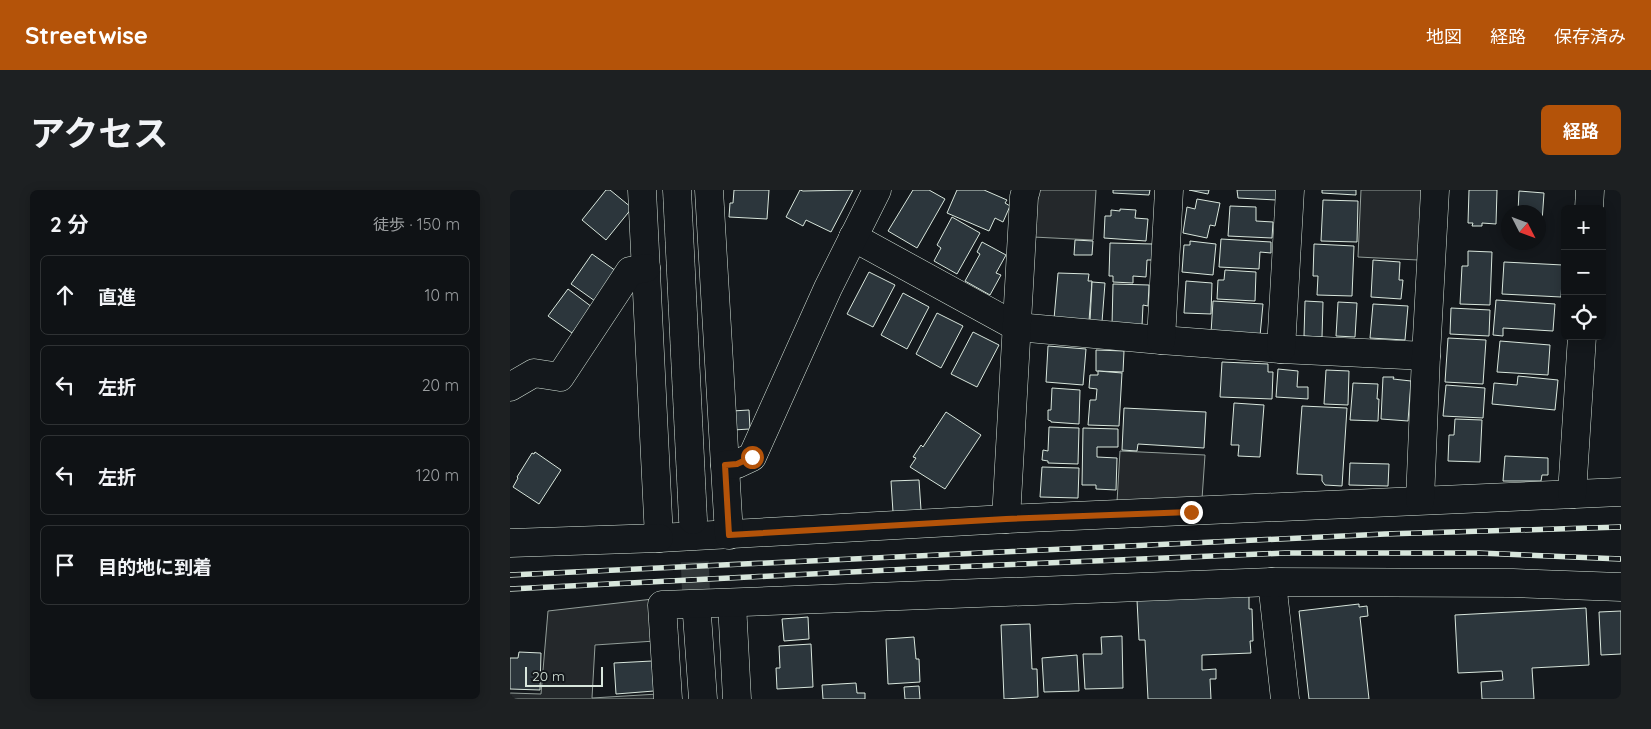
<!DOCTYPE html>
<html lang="ja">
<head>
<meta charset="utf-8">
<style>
	body { margin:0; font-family:Quicksand,"Noto Sans JP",sans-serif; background:#1d2022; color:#f1f3f6 }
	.controls { position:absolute; right:15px; top:15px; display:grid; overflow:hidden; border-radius:8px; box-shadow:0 2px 12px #0003 }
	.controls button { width:45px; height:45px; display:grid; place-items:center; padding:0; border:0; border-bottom:1px solid #2f3234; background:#0f1215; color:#f1f3f6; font:25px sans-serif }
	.compass { position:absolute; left:991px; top:15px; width:45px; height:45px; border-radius:50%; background:#0f1215; box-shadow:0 2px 12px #0003; rotate:132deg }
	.scale { position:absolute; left:15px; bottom:12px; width:78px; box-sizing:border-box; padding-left:5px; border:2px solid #d8e6dc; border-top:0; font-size:14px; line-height:18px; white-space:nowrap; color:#d8e6dc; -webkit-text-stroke:4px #14181c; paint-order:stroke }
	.stop { position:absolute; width:15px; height:15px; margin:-11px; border:4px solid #b45309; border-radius:50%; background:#fff }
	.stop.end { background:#b45309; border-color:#fff; box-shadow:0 1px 5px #0008 }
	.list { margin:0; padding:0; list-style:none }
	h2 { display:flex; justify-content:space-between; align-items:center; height:65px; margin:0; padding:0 20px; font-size:21px }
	h2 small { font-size:16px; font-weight:400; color:#9b9ea0 }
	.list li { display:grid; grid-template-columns:32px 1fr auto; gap:15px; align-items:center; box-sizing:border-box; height:80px; margin:0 10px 10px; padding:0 10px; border:1px solid #2f3234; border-radius:8px }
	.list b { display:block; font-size:19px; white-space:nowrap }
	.list em { font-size:16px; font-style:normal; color:#9b9ea0 }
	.icon { flex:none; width:28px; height:28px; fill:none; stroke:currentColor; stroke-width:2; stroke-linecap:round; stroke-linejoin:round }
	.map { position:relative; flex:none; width:1111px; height:509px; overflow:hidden; border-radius:8px }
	header { display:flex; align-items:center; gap:30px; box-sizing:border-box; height:70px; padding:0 25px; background:#b45309; color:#fff }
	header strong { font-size:24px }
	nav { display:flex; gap:28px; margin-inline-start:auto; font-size:18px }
	.intro { display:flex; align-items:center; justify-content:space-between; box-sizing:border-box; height:120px; padding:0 30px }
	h1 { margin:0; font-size:35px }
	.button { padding:12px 22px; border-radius:8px; background:#b45309; color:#fff; font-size:18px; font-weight:700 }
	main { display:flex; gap:30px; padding:0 30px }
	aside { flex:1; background:#0f1215; border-radius:8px; box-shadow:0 2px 12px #0003 }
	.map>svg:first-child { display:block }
	.parking { fill:#24282b; stroke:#939e99 }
	.building { fill:#2c363c; stroke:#d8e6dc }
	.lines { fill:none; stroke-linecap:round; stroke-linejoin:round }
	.minor-tunnel { stroke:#313739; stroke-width:28; stroke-dasharray:28 14; stroke-linecap:butt }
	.minor-casing { stroke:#d8e6dc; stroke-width:29 }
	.minor { stroke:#14181c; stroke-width:28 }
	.rail-casing { stroke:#d8e6dc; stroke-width:5.5 }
	.rail { stroke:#14181c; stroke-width:4; stroke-dasharray:11; stroke-linecap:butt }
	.route { stroke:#b45309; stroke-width:6 }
</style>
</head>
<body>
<header>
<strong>Streetwise</strong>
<nav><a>地図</a><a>経路</a><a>保存済み</a></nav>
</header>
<div class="intro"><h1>アクセス</h1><a class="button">経路</a></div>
<main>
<aside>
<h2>2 分<small>徒歩 · 150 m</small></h2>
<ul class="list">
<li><svg class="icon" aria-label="ahead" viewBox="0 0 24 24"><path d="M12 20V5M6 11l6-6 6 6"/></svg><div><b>直進</b></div><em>10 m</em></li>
<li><svg class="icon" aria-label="left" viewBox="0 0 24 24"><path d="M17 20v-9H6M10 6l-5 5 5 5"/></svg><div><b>左折</b></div><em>20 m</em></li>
<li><svg class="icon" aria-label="left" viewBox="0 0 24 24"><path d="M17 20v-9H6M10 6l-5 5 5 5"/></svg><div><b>左折</b></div><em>120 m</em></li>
<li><svg class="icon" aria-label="arrive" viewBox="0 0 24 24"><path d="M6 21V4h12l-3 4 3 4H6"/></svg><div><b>目的地に到着</b></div></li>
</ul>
</aside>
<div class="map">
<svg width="1111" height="509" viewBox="0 0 1111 509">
	<rect width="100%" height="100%" fill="#14181c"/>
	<!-- parking -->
	<g class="parking">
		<polygon points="528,0 586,0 583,50 523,47"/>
		<polygon points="851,0 912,0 908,70 848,67"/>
		<polygon points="610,261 695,265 692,309 607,312"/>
		<polygon points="143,409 145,451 85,455 82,508 148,504 149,509 0,509 0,503 31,504 38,421"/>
	</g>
	<!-- building -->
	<g class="building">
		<polygon points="96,0 100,0 122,18 96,50 72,30"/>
		<polygon points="224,0 259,0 257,29 219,27 220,13 223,13"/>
		<polygon points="290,0 293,1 343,0 321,42 296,30 293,36 276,27"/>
		<polygon points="403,0 419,0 435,9 407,58 378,41"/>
		<polygon points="447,0 474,0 497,10 495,13 500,16 493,32 485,28 479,41 437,23"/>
		<polygon points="603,0 640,0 639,5 603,3"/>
		<polygon points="679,0 699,0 698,4"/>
		<polygon points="727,0 767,0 766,10 728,8"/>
		<polygon points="812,0 846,0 846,5 812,3"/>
		<polygon points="959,0 987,0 986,34 972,33 972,36 962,36 963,33 958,33"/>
		<polygon points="1009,1 1034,3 1031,46 1028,46 1028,22 1008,22"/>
		<polygon points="687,9 710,13 705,36 700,35 697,48 673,43 677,17 685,19"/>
		<polygon points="813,10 848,11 847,52 811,51"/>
		<polygon points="720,16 746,17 746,31 763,32 762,48 718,46"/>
		<polygon points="610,19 626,20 625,28 638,29 636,51 594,48 595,26 601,26 601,20 610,21"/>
		<polygon points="442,27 470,43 447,84 424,71 431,58 427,55"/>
		<polygon points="711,49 761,52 761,63 750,62 749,79 709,77"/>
		<polygon points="565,50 583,51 582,65 564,65"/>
		<polygon points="680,51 706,54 703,85 672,82 674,55 680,55"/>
		<polygon points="472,52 496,65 486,83 491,85 480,105 455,91 470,64 467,62"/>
		<polygon points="600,53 643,54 642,70 637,70 636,87 623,86 623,93 603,92 603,86 599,86"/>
		<polygon points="804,54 844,56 842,106 807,105 808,86 803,86"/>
		<polygon points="958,61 982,62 980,115 950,114 952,76 958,76"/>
		<polygon points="82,64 106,81 85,111 61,94"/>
		<polygon points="863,70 890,72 889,90 893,90 891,109 861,107"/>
		<polygon points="994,72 1053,75 1051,107 992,104"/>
		<polygon points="715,80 746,82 745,111 707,109 708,90 714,90"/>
		<polygon points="359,82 385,95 363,137 337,124"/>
		<polygon points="548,83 579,84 578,91 582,91 579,131 544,129"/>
		<polygon points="676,91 702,93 701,124 674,123"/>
		<polygon points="582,92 595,93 592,132 580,131"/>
		<polygon points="603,94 639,95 638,116 633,115 632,136 602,135"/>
		<polygon points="58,99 82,117 62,143 38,126"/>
		<polygon points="393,103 419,117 397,159 371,145"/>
		<polygon points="986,110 1045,114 1043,141 993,138 993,146 983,145"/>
		<polygon points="703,111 753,114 750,146 701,143"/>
		<polygon points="795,111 813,112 812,147 794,146"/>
		<polygon points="828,112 847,113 845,147 826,146"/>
		<polygon points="863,114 898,116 895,150 860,148"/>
		<polygon points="941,118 980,120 979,146 940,144"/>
		<polygon points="427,123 453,136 431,178 406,164"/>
		<polygon points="463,142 489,155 467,197 441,184"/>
		<polygon points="938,148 976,150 973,194 935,192"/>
		<polygon points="990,151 1040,155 1038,185 987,182"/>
		<polygon points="538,156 576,159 573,195 536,192"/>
		<polygon points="586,160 614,161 613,182 586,181"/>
		<polygon points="712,172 758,174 758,182 763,182 762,209 710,207"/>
		<polygon points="768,179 788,181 787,197 798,197 798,209 766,207"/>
		<polygon points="816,180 839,181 838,215 814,214"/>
		<polygon points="588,181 612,183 609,236 578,235 580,210 586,210 587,199 579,198 580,185 588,185"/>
		<polygon points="1008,186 1048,190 1045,220 982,214 984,193 1007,195"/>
		<polygon points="873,187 884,187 883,189 901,191 898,231 871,229"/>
		<polygon points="843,193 868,194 867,209 869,209 868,231 840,230"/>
		<polygon points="936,195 975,198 973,228 933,226"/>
		<polygon points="542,198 570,200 569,234 541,232 541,231 538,230 538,220 541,220"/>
		<polygon points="724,213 754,215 750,267 728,266 729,255 721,255"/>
		<polygon points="792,216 837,218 832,296 815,295 812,291 812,285 787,284"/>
		<polygon points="614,218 696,222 694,258 628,254 627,261 612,260"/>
		<polygon points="239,220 240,239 223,240 222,221"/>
		<polygon points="436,222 471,245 435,299 400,277 406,268 403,267 411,255 413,257"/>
		<polygon points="945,229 972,230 970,272 938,271 939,245 944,245"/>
		<polygon points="539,237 569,238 568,274 538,273 538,271 532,270 533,260 538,261"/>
		<polygon points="573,238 608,239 608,257 587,257 587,267 607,268 606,300 586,299 586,295 572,295"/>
		<polygon points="25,262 51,280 29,314 3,297 8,288 7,287 22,263 24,264"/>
		<polygon points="995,266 1038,268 1038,285 1032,285 1031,291 993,291"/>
		<polygon points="840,273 879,274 878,296 839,295"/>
		<polygon points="532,277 569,278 568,308 530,307"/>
		<polygon points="409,290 411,320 383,322 381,291"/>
		<polygon points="739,405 739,419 742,419 743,451 740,451 741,463 692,465 692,480 706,479 706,489 700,489 701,509 638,509 635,450 629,450 627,410"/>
		<polygon points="849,414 849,417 857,416 858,426 850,427 859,509 799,509 789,421"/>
		<polygon points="1076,418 1079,475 1022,478 1024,509 972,509 971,492 993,490 992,481 948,483 945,425"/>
		<polygon points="1111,421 1111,464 1091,465 1089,422"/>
		<polygon points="298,427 299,449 274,451 272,429"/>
		<polygon points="520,434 522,479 527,479 528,507 494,509 491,435"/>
		<polygon points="612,446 613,498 575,499 573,464 592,464 591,447"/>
		<polygon points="404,447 406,469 409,469 410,492 378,494 376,449"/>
		<polygon points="301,454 303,497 267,499 266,478 270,478 269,456"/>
		<polygon points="9,462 31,463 30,500 0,499 0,468 8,468"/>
		<polygon points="567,465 569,501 534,502 532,468"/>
		<polygon points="142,471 144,501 106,504 104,473"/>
		<polygon points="346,493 347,503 355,503 355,509 313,509 312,495"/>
		<polygon points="409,496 410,509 395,509 394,497"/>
	</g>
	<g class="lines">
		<!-- minor-tunnel -->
		<polyline class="minor-tunnel" points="183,330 187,425"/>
		<defs>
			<g id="minor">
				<polyline points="132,0 149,348 496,329 1111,302"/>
				<polyline points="167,0 183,330"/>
				<polyline points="199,0 219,345"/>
				<polyline points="1079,19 1080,0"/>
				<polyline points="343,47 507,137 651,150 771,159 916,166"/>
				<polyline points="651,150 659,0"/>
				<polyline points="771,159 780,0"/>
				<polyline points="0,197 24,183 50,187 120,81 136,78"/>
				<polyline points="215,275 227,274 242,267 318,98 367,0"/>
				<polyline points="1062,304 1072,146"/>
				<polyline points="910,310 916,166 925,0"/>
				<polyline points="496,329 514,7 516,0"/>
				<polyline points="0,353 149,348"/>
				<polyline points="762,392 775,509"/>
				<polyline points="222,413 227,509"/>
				<polyline points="187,425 193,509"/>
				<polyline points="158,509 152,415 762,392 1003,393 1111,397"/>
			</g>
		</defs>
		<!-- minor casing -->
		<use href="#minor" class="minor-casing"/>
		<!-- minor -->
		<use href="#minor" class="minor"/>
		<defs>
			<g id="rail">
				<polyline points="0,385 875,344 1111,337"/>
				<polyline points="0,399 420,378 775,363 969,363 1111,369"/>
			</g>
		</defs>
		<!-- rail casing -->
		<use href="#rail" class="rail-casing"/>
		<!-- rail -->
		<use href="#rail" class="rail"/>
	</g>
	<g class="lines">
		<!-- route -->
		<polyline class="route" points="242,267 227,274 215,275 219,345 496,329 681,322"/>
	</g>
</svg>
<div class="controls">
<button>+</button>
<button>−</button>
<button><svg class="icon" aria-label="locate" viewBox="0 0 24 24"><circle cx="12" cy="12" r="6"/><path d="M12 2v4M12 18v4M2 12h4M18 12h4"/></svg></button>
</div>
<svg class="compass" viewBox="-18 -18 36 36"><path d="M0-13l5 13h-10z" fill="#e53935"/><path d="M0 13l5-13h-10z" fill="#9b9ea0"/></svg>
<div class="scale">20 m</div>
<div class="stop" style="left:242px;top:267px"></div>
<div class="stop end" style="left:681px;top:322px"></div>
</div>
</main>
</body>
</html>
